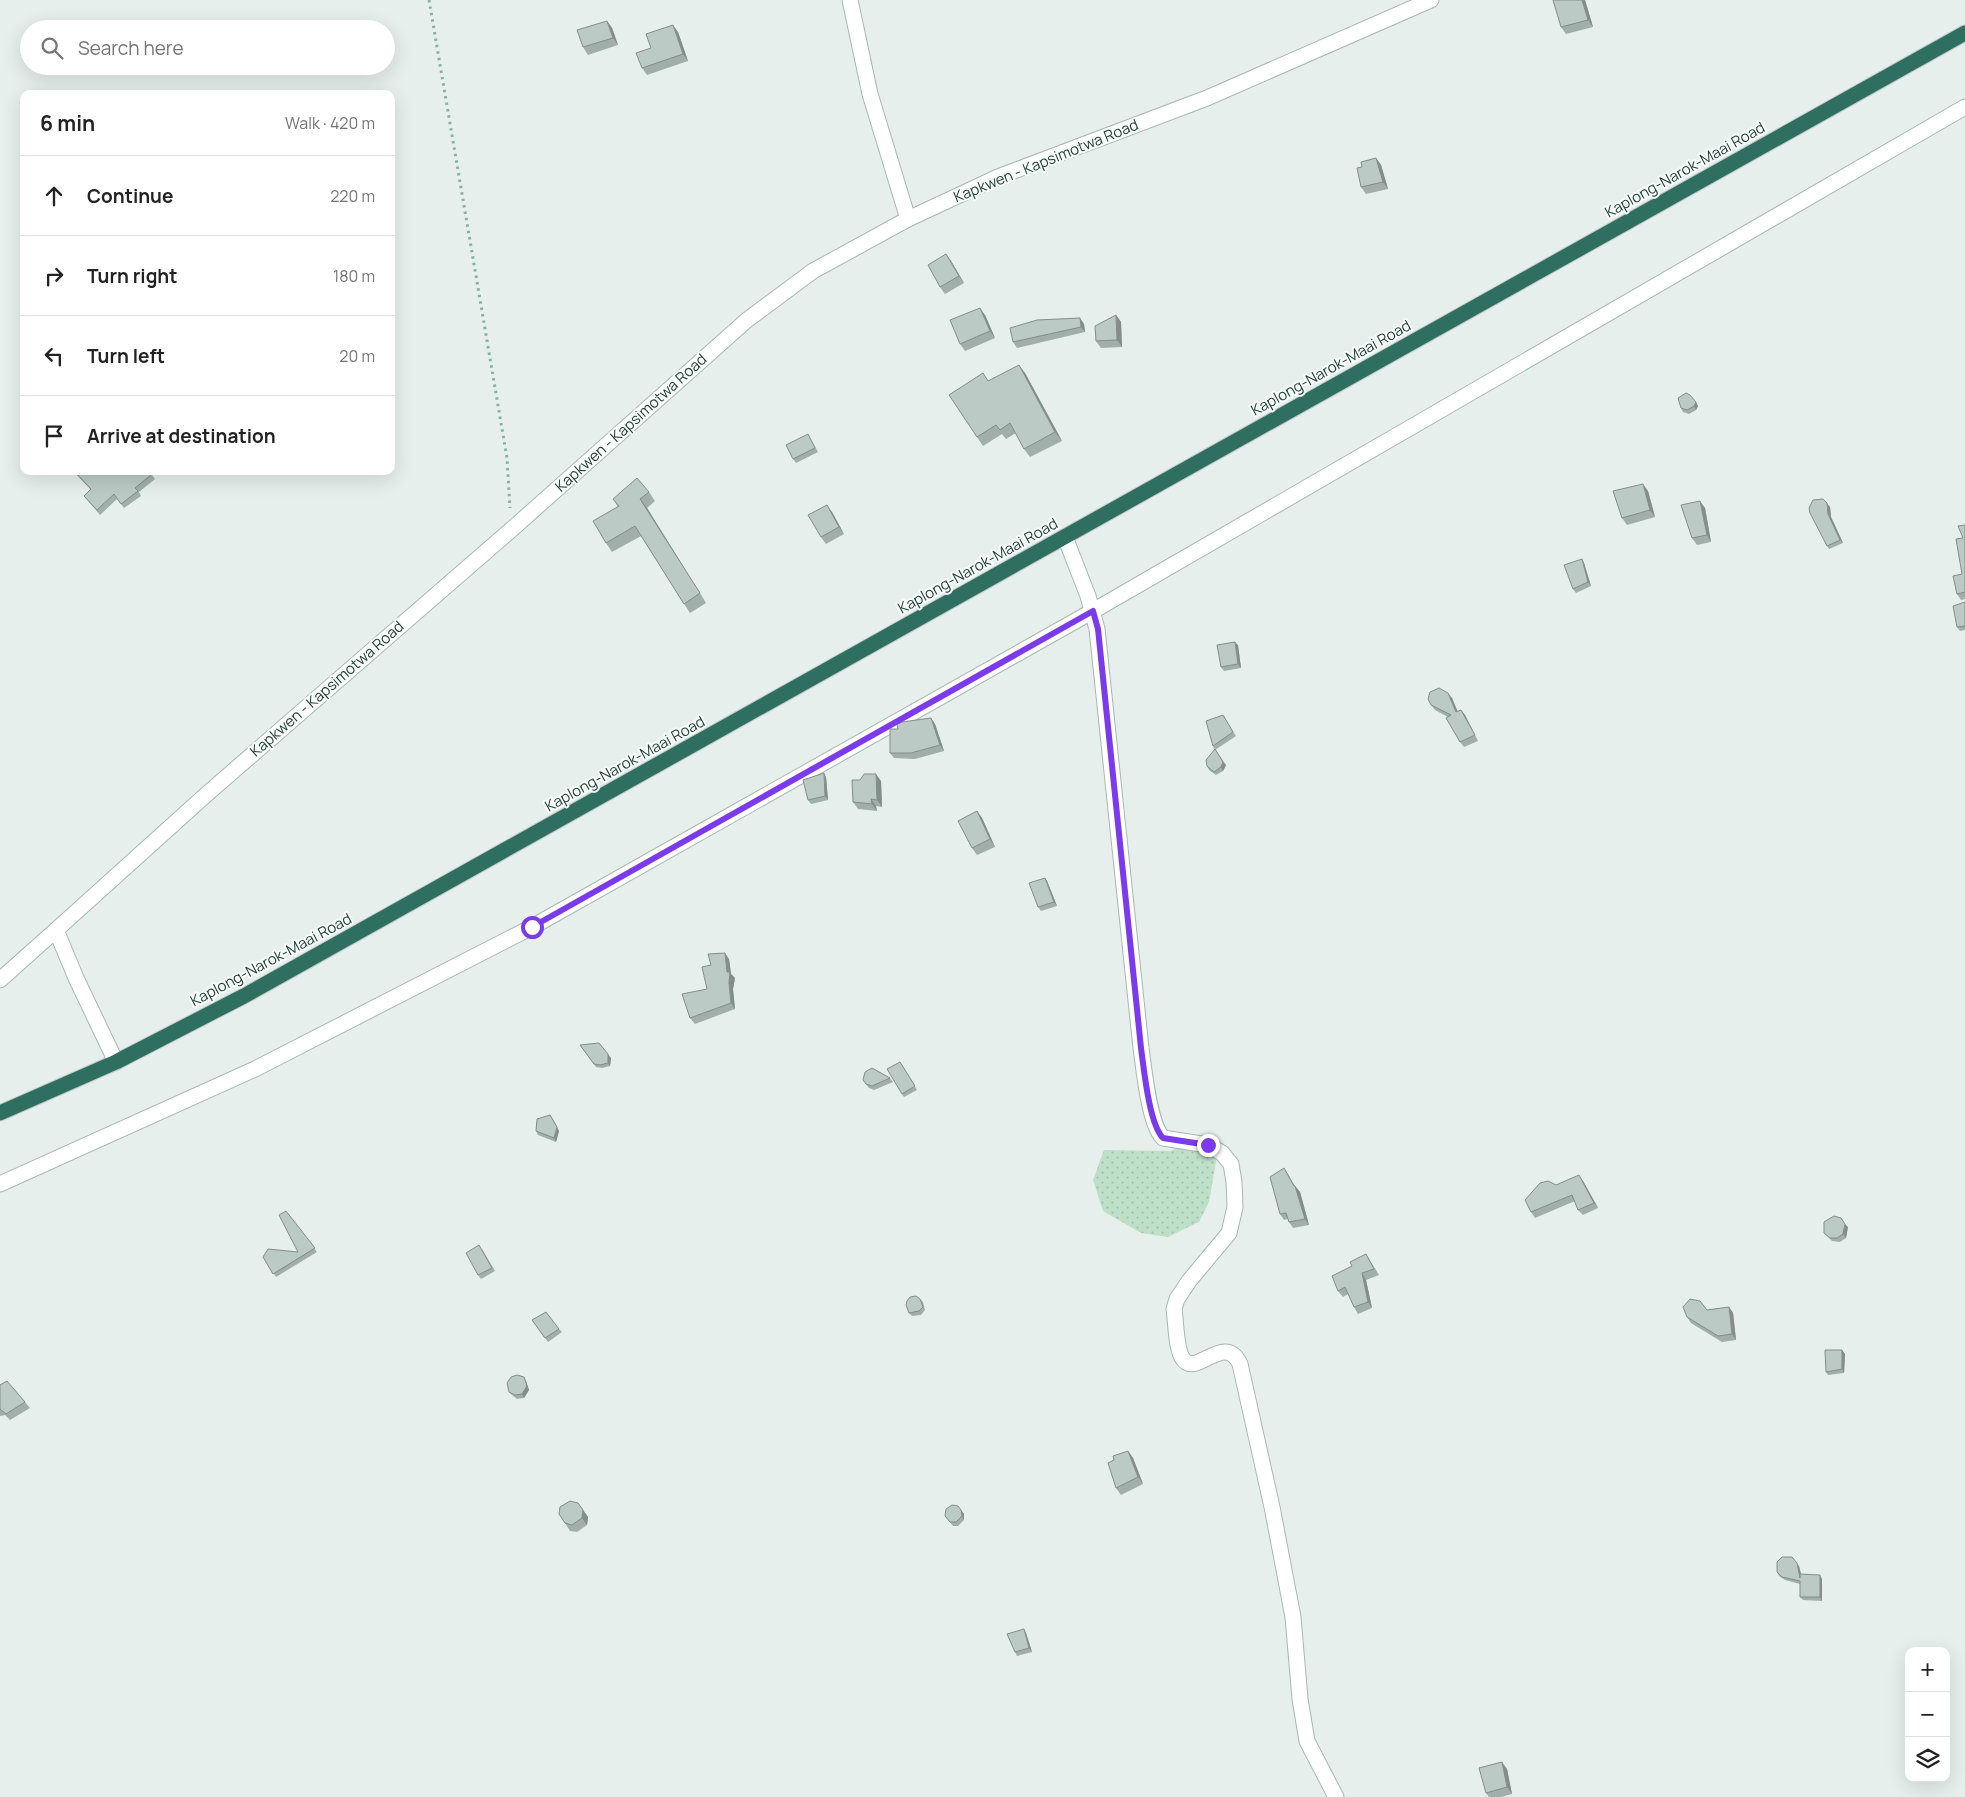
<!DOCTYPE html>
<html lang="en">
<head>
<meta charset="utf-8">
<style>
	body { margin:0; font-family:Manrope,sans-serif; background:#f6f6f6; color:#222 }
	.controls { position:absolute; right:15px; bottom:15px; display:grid; overflow:hidden; border-radius:10px; box-shadow:0 5px 20px #0002 }
	.controls button { width:45px; height:45px; display:grid; place-items:center; padding:0; border:0; border-bottom:1px solid #e0e0e0; background:#fff; color:#222; font:25px sans-serif }
	.stop { position:absolute; width:15px; height:15px; margin:-11px; border:4px solid #7c3aed; border-radius:50%; background:#fff }
	.stop.end { background:#7c3aed; border-color:#fff; box-shadow:0 1px 5px #0008 }
	.list { margin:0; padding:0; list-style:none }
	h2 { display:flex; justify-content:space-between; align-items:center; height:65px; margin:0; padding:0 20px; font-size:21px }
	h2 small { font-size:16px; font-weight:400; color:#767676 }
	.list li { display:grid; grid-template-columns:32px 1fr auto; gap:15px; align-items:center; box-sizing:border-box; height:80px; padding:0 20px; border-top:1px solid #e0e0e0 }
	.list b { display:block; font-size:19px; white-space:nowrap }
	.list em { font-size:16px; font-style:normal; color:#767676 }
	.icon { flex:none; width:28px; height:28px; fill:none; stroke:currentColor; stroke-width:2; stroke-linecap:round; stroke-linejoin:round }
	.map { position:relative; flex:none; width:1965px; height:1797px; overflow:hidden }
	.search { position:absolute; background:#fff; box-shadow:0 5px 20px #0002; left:20px; top:20px; width:375px; height:55px; display:flex; align-items:center; gap:12px; box-sizing:border-box; padding:0 18px; border-radius:28px; color:#767676; font-size:19px }
	.panel { position:absolute; background:#fff; box-shadow:0 5px 20px #0002; left:20px; top:90px; width:375px; height:385px; border-radius:10px }
	.map>svg:first-child { display:block }
	.park { fill:url(#park-dots) }
	.lines { fill:none; stroke-linecap:round; stroke-linejoin:round }
	.minor-casing { stroke:#a8b8b2; stroke-width:17 }
	.highway-casing { stroke:#c2cac8; stroke-width:17 }
	.path { stroke:#86b3a5; stroke-width:3; stroke-dasharray:2.5 4; stroke-linecap:butt }
	.minor { stroke:#fff; stroke-width:15 }
	.highway { stroke:#2f6f62; stroke-width:15 }
	.wall { fill:#a1aea9 }
	.shaded-wall { fill:#838d89 }
	.building { fill:#bbcac4; stroke:#838d89 }
	.route { stroke:#7c3aed; stroke-width:6 }
	.labels { text-anchor:middle; stroke-width:4; stroke-linejoin:round; paint-order:stroke }
	.street-label { font-size:15px; fill:#24423a; stroke:#f7fbf9 }
</style>
</head>
<body>
<div class="map">
<svg width="1965" height="1797" viewBox="0 0 1965 1797">
	<defs>
		<pattern id="park-dots" width="8" height="8" patternUnits="userSpaceOnUse" patternTransform="scale(1.25)"><rect width="8" height="8" fill="#bfe0c8"/><path d="M2 2h.1M6 6h.1" fill="none" stroke="#a4c1ad" stroke-width="1.8" stroke-linecap="round"/></pattern>
	</defs>
	<rect width="100%" height="100%" fill="#e6efeb"/>
	<!-- park -->
	<polygon class="park" points="1187,1142 1218,1150 1209,1202 1199,1222 1168,1237 1141,1233 1103,1211 1093,1180 1104,1150 1171,1151"/>
	<g class="lines">
		<defs>
			<g id="minor">
				<polyline points="850,0 870,94 908,219"/>
				<path d="M1065,537l23,59 9,33 44,419c3,21 8,76 22,90l45,7 14,8 9,11 3,18 1,25 -6,26 -40,48 -12,18 -3,10c2,13 2,41 9,50 13,19 42,-28 57,5l32,143 21,110 7,82 7,42 29,56"/>
				<polyline points="0,980 56,930"/>
				<polyline points="116,1062 76,978 56,930 208,793 512,529 747,320 813,271 908,219 998,177 1207,98 1431,0"/>
				<polyline points="0,1184 255,1069 532,927 1093,611 1965,107"/>
			</g>
			<polyline id="highway" points="0,1113 116,1062 244,996 1965,33"/>
		</defs>
		<!-- minor casing -->
		<use href="#minor" class="minor-casing"/>
		<!-- highway casing -->
		<use href="#highway" class="highway-casing"/>
		<!-- path -->
		<polyline class="path" points="429,0 507,458 510,508"/>
		<!-- minor -->
		<use href="#minor" class="minor"/>
		<!-- highway -->
		<use href="#highway" class="highway"/>
	</g>
	<!-- wall -->
	<g class="wall">
		<polygon points="1585,0 1593,27 1566,34 1561,27"/>
		<polygon points="607,21 612,28 618,45 588,55 583,47"/>
		<polygon points="678,32 688,61 647,75 642,68 651,48"/>
		<polygon points="1376,158 1381,165 1388,189 1366,194 1361,187 1362,167"/>
		<polygon points="951,261 964,283 945,294 940,287"/>
		<polygon points="985,315 995,338 965,351 960,344"/>
		<polygon points="1116,315 1121,322 1122,347 1101,348 1096,341"/>
		<polygon points="1084,324 1085,332 1017,348 1013,342"/>
		<polygon points="1025,373 1062,441 1030,457 1024,449 1016,433 1006,439 1002,434 983,446 977,437 988,381"/>
		<polygon points="1698,406 1696,410 1689,414 1683,412 1681,408"/>
		<polygon points="808,434 818,452 796,463 793,459"/>
		<polygon points="73,471 149,471 155,479 139,492 141,496 124,508 117,499 100,515 84,496 91,490"/>
		<polygon points="1648,491 1655,517 1627,525 1622,518"/>
		<polygon points="649,492 655,501 647,508 706,603 690,613 641,536 612,552 606,543 618,507 613,499"/>
		<polygon points="1830,507 1831,517 1843,543 1829,549 1827,546"/>
		<polygon points="1705,508 1711,542 1697,545 1692,538"/>
		<polygon points="832,512 844,534 826,544 821,537"/>
		<polygon points="1965,525 1965,599 1961,600 1957,594 1962,574 1963,538"/>
		<polygon points="1582,559 1584,563 1591,586 1576,593 1573,589"/>
		<polygon points="1965,602 1965,630 1960,631 1957,627"/>
		<polygon points="1238,645 1241,668 1224,671 1221,667"/>
		<polygon points="1452,698 1458,712 1461,710 1465,715 1478,741 1464,747 1460,742 1448,717 1435,710 1431,705"/>
		<polygon points="1223,715 1236,736 1215,750 1213,746"/>
		<polygon points="931,718 935,724 944,751 915,759 894,758 890,753 898,729"/>
		<polygon points="1215,749 1226,765 1223,771 1216,775 1209,770 1207,766"/>
		<polygon points="826,777 828,800 811,804 808,800"/>
		<polygon points="881,781 882,807 876,806 877,811 858,809 853,802"/>
		<polygon points="977,811 982,818 995,847 977,855 972,848"/>
		<polygon points="1045,878 1047,881 1057,906 1041,911 1038,907"/>
		<polygon points="729,959 731,974 735,978 733,989 735,1009 695,1024 690,1018 707,989 711,965"/>
		<polygon points="580,1045 611,1058 610,1066 602,1068 596,1067"/>
		<polygon points="900,1062 917,1090 904,1097 902,1094"/>
		<polygon points="890,1078 893,1082 874,1090 869,1088 866,1084"/>
		<polygon points="553,1119 559,1131 556,1142 538,1135 536,1131"/>
		<polygon points="1284,1168 1295,1186 1300,1192 1309,1225 1293,1228 1289,1222 1288,1219 1284,1220 1280,1214"/>
		<polygon points="1583,1181 1598,1208 1583,1215 1578,1210 1575,1201 1535,1218 1531,1212 1556,1185"/>
		<polygon points="286,1211 317,1252 276,1277 263,1257 298,1252"/>
		<polygon points="1848,1227 1846,1238 1840,1242 1832,1241 1824,1233"/>
		<polygon points="482,1249 495,1271 481,1279 478,1275"/>
		<polygon points="1366,1254 1379,1275 1366,1280 1372,1308 1358,1314 1354,1307 1348,1294 1343,1297 1338,1291 1352,1266"/>
		<polygon points="920,1299 923,1302 925,1310 921,1315 912,1316 909,1313"/>
		<polygon points="1729,1307 1733,1313 1736,1340 1722,1342 1691,1323 1687,1317 1707,1310"/>
		<polygon points="532,1320 559,1329 562,1332 548,1342"/>
		<polygon points="1842,1350 1845,1354 1844,1373 1828,1375 1826,1372"/>
		<polygon points="526,1381 529,1390 524,1398 517,1399 512,1395 509,1392"/>
		<polygon points="0,1385 25,1402 30,1408 10,1420 5,1415 0,1416"/>
		<polygon points="1128,1451 1133,1458 1143,1484 1121,1495 1116,1488 1114,1460"/>
		<polygon points="578,1503 588,1517 587,1525 577,1532 570,1531 559,1514"/>
		<polygon points="961,1510 964,1514 964,1520 958,1526 953,1526 945,1516"/>
		<polygon points="1799,1566 1801,1574 1822,1579 1822,1601 1803,1600 1800,1597 1800,1584 1785,1580 1779,1576 1777,1572"/>
		<polygon points="1024,1629 1026,1633 1032,1652 1017,1656 1015,1652"/>
		<polygon points="1507,1769 1512,1794 1501,1797 1489,1797 1486,1793"/>
	</g>
	<!-- shaded-wall -->
	<g class="shaded-wall">
		<polygon points="1582,0 1585,0 1593,27 1588,20"/>
		<polygon points="607,21 612,28 618,45 613,38"/>
		<polygon points="673,25 678,32 688,61 683,54"/>
		<polygon points="1376,158 1381,165 1388,189 1383,182"/>
		<polygon points="946,254 951,261 964,283 959,276"/>
		<polygon points="980,308 985,315 995,338 990,331"/>
		<polygon points="1116,315 1121,322 1122,347 1117,340"/>
		<polygon points="1080,318 1084,324 1085,332 1081,327"/>
		<polygon points="1019,365 1025,373 1062,441 1055,432"/>
		<polygon points="1696,402 1698,406 1696,410 1694,406"/>
		<polygon points="1643,484 1648,491 1655,517 1650,510"/>
		<polygon points="640,499 647,508 706,603 700,593"/>
		<polygon points="1700,501 1705,508 1711,542 1707,535"/>
		<polygon points="1827,503 1830,507 1831,517 1843,543 1840,540 1828,514"/>
		<polygon points="827,505 832,512 844,534 839,527"/>
		<polygon points="1582,559 1584,563 1591,586 1588,582"/>
		<polygon points="1235,642 1238,645 1241,668 1238,664"/>
		<polygon points="1448,693 1452,698 1460,718 1456,712"/>
		<polygon points="1461,710 1465,715 1478,741 1475,735"/>
		<polygon points="931,718 935,724 944,751 940,745"/>
		<polygon points="1223,762 1226,765 1223,771 1221,767"/>
		<polygon points="824,773 826,777 828,800 825,796"/>
		<polygon points="876,774 881,781 882,807 877,800"/>
		<polygon points="871,799 876,806 877,811 872,804"/>
		<polygon points="977,811 982,818 995,847 990,839"/>
		<polygon points="1045,878 1047,881 1057,906 1054,902"/>
		<polygon points="725,953 729,959 731,974 735,978 733,989 735,1009 731,1003"/>
		<polygon points="608,1054 611,1058 610,1066 608,1063"/>
		<polygon points="550,1115 559,1131 556,1142 554,1138"/>
		<polygon points="1284,1168 1288,1174 1296,1190 1295,1186 1300,1192 1309,1225 1305,1219 1294,1186"/>
		<polygon points="1579,1175 1583,1181 1598,1208 1594,1203"/>
		<polygon points="1845,1224 1848,1227 1846,1238 1843,1234"/>
		<polygon points="1362,1273 1366,1280 1372,1308 1368,1302"/>
		<polygon points="1729,1307 1733,1313 1736,1340 1732,1334"/>
		<polygon points="1842,1350 1845,1354 1844,1373 1842,1369"/>
		<polygon points="524,1377 526,1381 529,1390 524,1398 522,1394"/>
		<polygon points="1128,1451 1133,1458 1143,1484 1138,1477"/>
		<polygon points="583,1510 588,1517 587,1525 582,1518"/>
		<polygon points="961,1510 964,1514 964,1520 962,1516"/>
		<polygon points="1797,1563 1799,1566 1803,1582 1800,1578"/>
		<polygon points="1820,1575 1822,1579 1822,1601 1820,1597"/>
		<polygon points="1024,1629 1026,1633 1032,1652 1029,1648"/>
		<polygon points="1502,1762 1507,1769 1512,1794 1507,1787"/>
	</g>
	<!-- building -->
	<g class="building">
		<polygon points="1553,0 1582,0 1588,20 1561,27"/>
		<polygon points="607,21 613,38 583,47 577,30"/>
		<polygon points="673,25 683,54 642,68 636,53 651,48 646,34"/>
		<polygon points="1376,158 1383,182 1361,187 1357,168 1362,167 1361,162"/>
		<polygon points="946,254 959,276 940,287 928,265"/>
		<polygon points="980,308 990,331 960,344 950,320"/>
		<polygon points="1116,315 1117,340 1096,341 1095,326"/>
		<polygon points="1080,318 1081,327 1013,342 1010,328 1037,320"/>
		<polygon points="1019,365 1055,432 1024,449 1010,423 1000,430 996,425 977,437 949,395 983,373 988,381"/>
		<polygon points="1686,393 1690,395 1696,402 1694,406 1687,410 1681,408 1678,398"/>
		<polygon points="808,434 815,448 793,459 786,445"/>
		<polygon points="74,471 149,471 152,474 135,488 138,491 121,504 114,494 97,510 84,496 91,489"/>
		<polygon points="637,478 649,492 640,499 700,593 684,604 635,526 606,543 593,521 619,506 613,499"/>
		<polygon points="1643,484 1650,510 1622,518 1613,491"/>
		<polygon points="1823,499 1827,503 1828,514 1840,540 1827,546 1810,513 1809,508 1813,500"/>
		<polygon points="1700,501 1707,535 1692,538 1681,505"/>
		<polygon points="827,505 839,527 821,537 808,515"/>
		<polygon points="1965,525 1965,592 1957,594 1953,576 1962,574 1956,539 1963,538 1958,526"/>
		<polygon points="1582,559 1588,582 1573,589 1564,565"/>
		<polygon points="1965,602 1965,626 1957,627 1953,606"/>
		<polygon points="1235,642 1238,664 1221,667 1217,645"/>
		<polygon points="1439,688 1448,693 1456,712 1461,710 1475,735 1460,742 1446,718 1451,715 1431,705 1428,699 1430,692"/>
		<polygon points="1223,715 1233,732 1213,746 1206,721"/>
		<polygon points="931,718 940,745 911,753 890,753 890,729 898,729 897,724 902,722"/>
		<polygon points="1215,749 1223,762 1221,767 1214,772 1207,766 1206,760"/>
		<polygon points="824,773 825,796 808,800 803,780"/>
		<polygon points="864,774 876,774 877,800 871,799 872,804 853,802 852,780 860,780"/>
		<polygon points="977,811 990,839 972,848 958,821"/>
		<polygon points="1045,878 1054,902 1038,907 1029,883"/>
		<polygon points="725,953 727,972 730,972 729,983 731,1003 690,1018 682,994 707,989 702,967 711,965 708,954"/>
		<polygon points="599,1043 608,1054 608,1063 600,1065 594,1064 580,1045"/>
		<polygon points="900,1062 915,1086 902,1094 887,1069"/>
		<polygon points="872,1068 890,1078 872,1086 866,1084 863,1080 865,1072"/>
		<polygon points="550,1115 557,1127 554,1138 536,1131 537,1119"/>
		<polygon points="1284,1168 1294,1186 1295,1186 1305,1219 1289,1222 1286,1213 1280,1214 1270,1177"/>
		<polygon points="1579,1175 1594,1203 1578,1210 1572,1195 1531,1212 1525,1200 1540,1183 1548,1181 1556,1185"/>
		<polygon points="286,1211 315,1248 273,1274 263,1257 268,1249 298,1252 279,1215"/>
		<polygon points="1834,1216 1841,1218 1845,1224 1843,1234 1837,1238 1830,1238 1824,1233 1824,1222"/>
		<polygon points="479,1245 492,1268 478,1275 466,1253"/>
		<polygon points="1366,1254 1374,1269 1362,1273 1368,1302 1354,1307 1345,1287 1338,1291 1332,1276 1352,1266 1350,1262"/>
		<polygon points="916,1296 920,1299 923,1307 919,1311 909,1313 906,1305 907,1301 910,1297"/>
		<polygon points="1690,1299 1700,1301 1707,1310 1729,1307 1732,1334 1718,1336 1687,1317 1683,1307"/>
		<polygon points="546,1312 559,1329 545,1338 532,1320"/>
		<polygon points="1825,1350 1842,1350 1842,1369 1826,1372"/>
		<polygon points="517,1375 524,1377 527,1386 522,1394 515,1395 509,1392 507,1383 511,1377"/>
		<polygon points="7,1381 25,1402 6,1414 0,1409 0,1385"/>
		<polygon points="1128,1451 1138,1477 1116,1488 1108,1463 1114,1460 1113,1456"/>
		<polygon points="570,1501 578,1503 583,1510 582,1518 572,1525 565,1523 559,1514 560,1507"/>
		<polygon points="952,1505 958,1506 961,1510 962,1516 956,1522 950,1522 945,1516 946,1509"/>
		<polygon points="1782,1557 1792,1557 1797,1563 1800,1578 1800,1574 1820,1575 1820,1597 1800,1597 1800,1581 1782,1577 1777,1572 1777,1562"/>
		<polygon points="1024,1629 1029,1648 1015,1652 1007,1634"/>
		<polygon points="1502,1762 1507,1787 1486,1793 1479,1768"/>
	</g>
	<g class="lines">
		<!-- route -->
		<path class="route" d="M532,927l561,-316 5,18 43,419c3,21 8,76 22,90l45,7"/>
	</g>
	<g class="labels">
		<!-- street labels -->
		<g class="street-label">
			<text transform="translate(1046 161) rotate(-22)" y="5">Kapkwen - Kapsimotwa Road</text>
			<text transform="translate(1685 170) rotate(-29)" y="5">Kaplong-Narok-Maai Road</text>
			<text transform="translate(1331 368) rotate(-29)" y="5">Kaplong-Narok-Maai Road</text>
			<text transform="translate(631 423) rotate(-42)" y="5">Kapkwen - Kapsimotwa Road</text>
			<text transform="translate(978 566) rotate(-29)" y="5">Kaplong-Narok-Maai Road</text>
			<text transform="translate(327 689) rotate(-41)" y="5">Kapkwen - Kapsimotwa Road</text>
			<text transform="translate(625 764) rotate(-29)" y="5">Kaplong-Narok-Maai Road</text>
			<text transform="translate(271 960) rotate(-28)" y="5">Kaplong-Narok-Maai Road</text>
		</g>
	</g>
</svg>
<div class="controls">
<button>+</button>
<button>−</button>
<button><svg class="icon" aria-label="layers" viewBox="0 0 24 24"><path d="M12 4l9 5-9 5-9-5zM3 14l9 5 9-5"/></svg></button>
</div>
<div class="stop" style="left:532px;top:927px"></div>
<div class="stop end" style="left:1208px;top:1145px"></div>
<div class="search"><svg class="icon" aria-label="search" viewBox="0 0 24 24"><circle cx="10" cy="10" r="6"/><path d="M15 15l6 6"/></svg>Search here</div>
<section class="panel">
<h2>6 min<small>Walk · 420 m</small></h2>
<ul class="list">
<li><svg class="icon" aria-label="ahead" viewBox="0 0 24 24"><path d="M12 20V5M6 11l6-6 6 6"/></svg><div><b>Continue</b></div><em>220 m</em></li>
<li><svg class="icon" aria-label="right" viewBox="0 0 24 24"><path d="M7 20v-9h11M14 6l5 5-5 5"/></svg><div><b>Turn right</b></div><em>180 m</em></li>
<li><svg class="icon" aria-label="left" viewBox="0 0 24 24"><path d="M17 20v-9H6M10 6l-5 5 5 5"/></svg><div><b>Turn left</b></div><em>20 m</em></li>
<li><svg class="icon" aria-label="arrive" viewBox="0 0 24 24"><path d="M6 21V4h12l-3 4 3 4H6"/></svg><div><b>Arrive at destination</b></div></li>
</ul>
</section>
</div>
</body>
</html>
